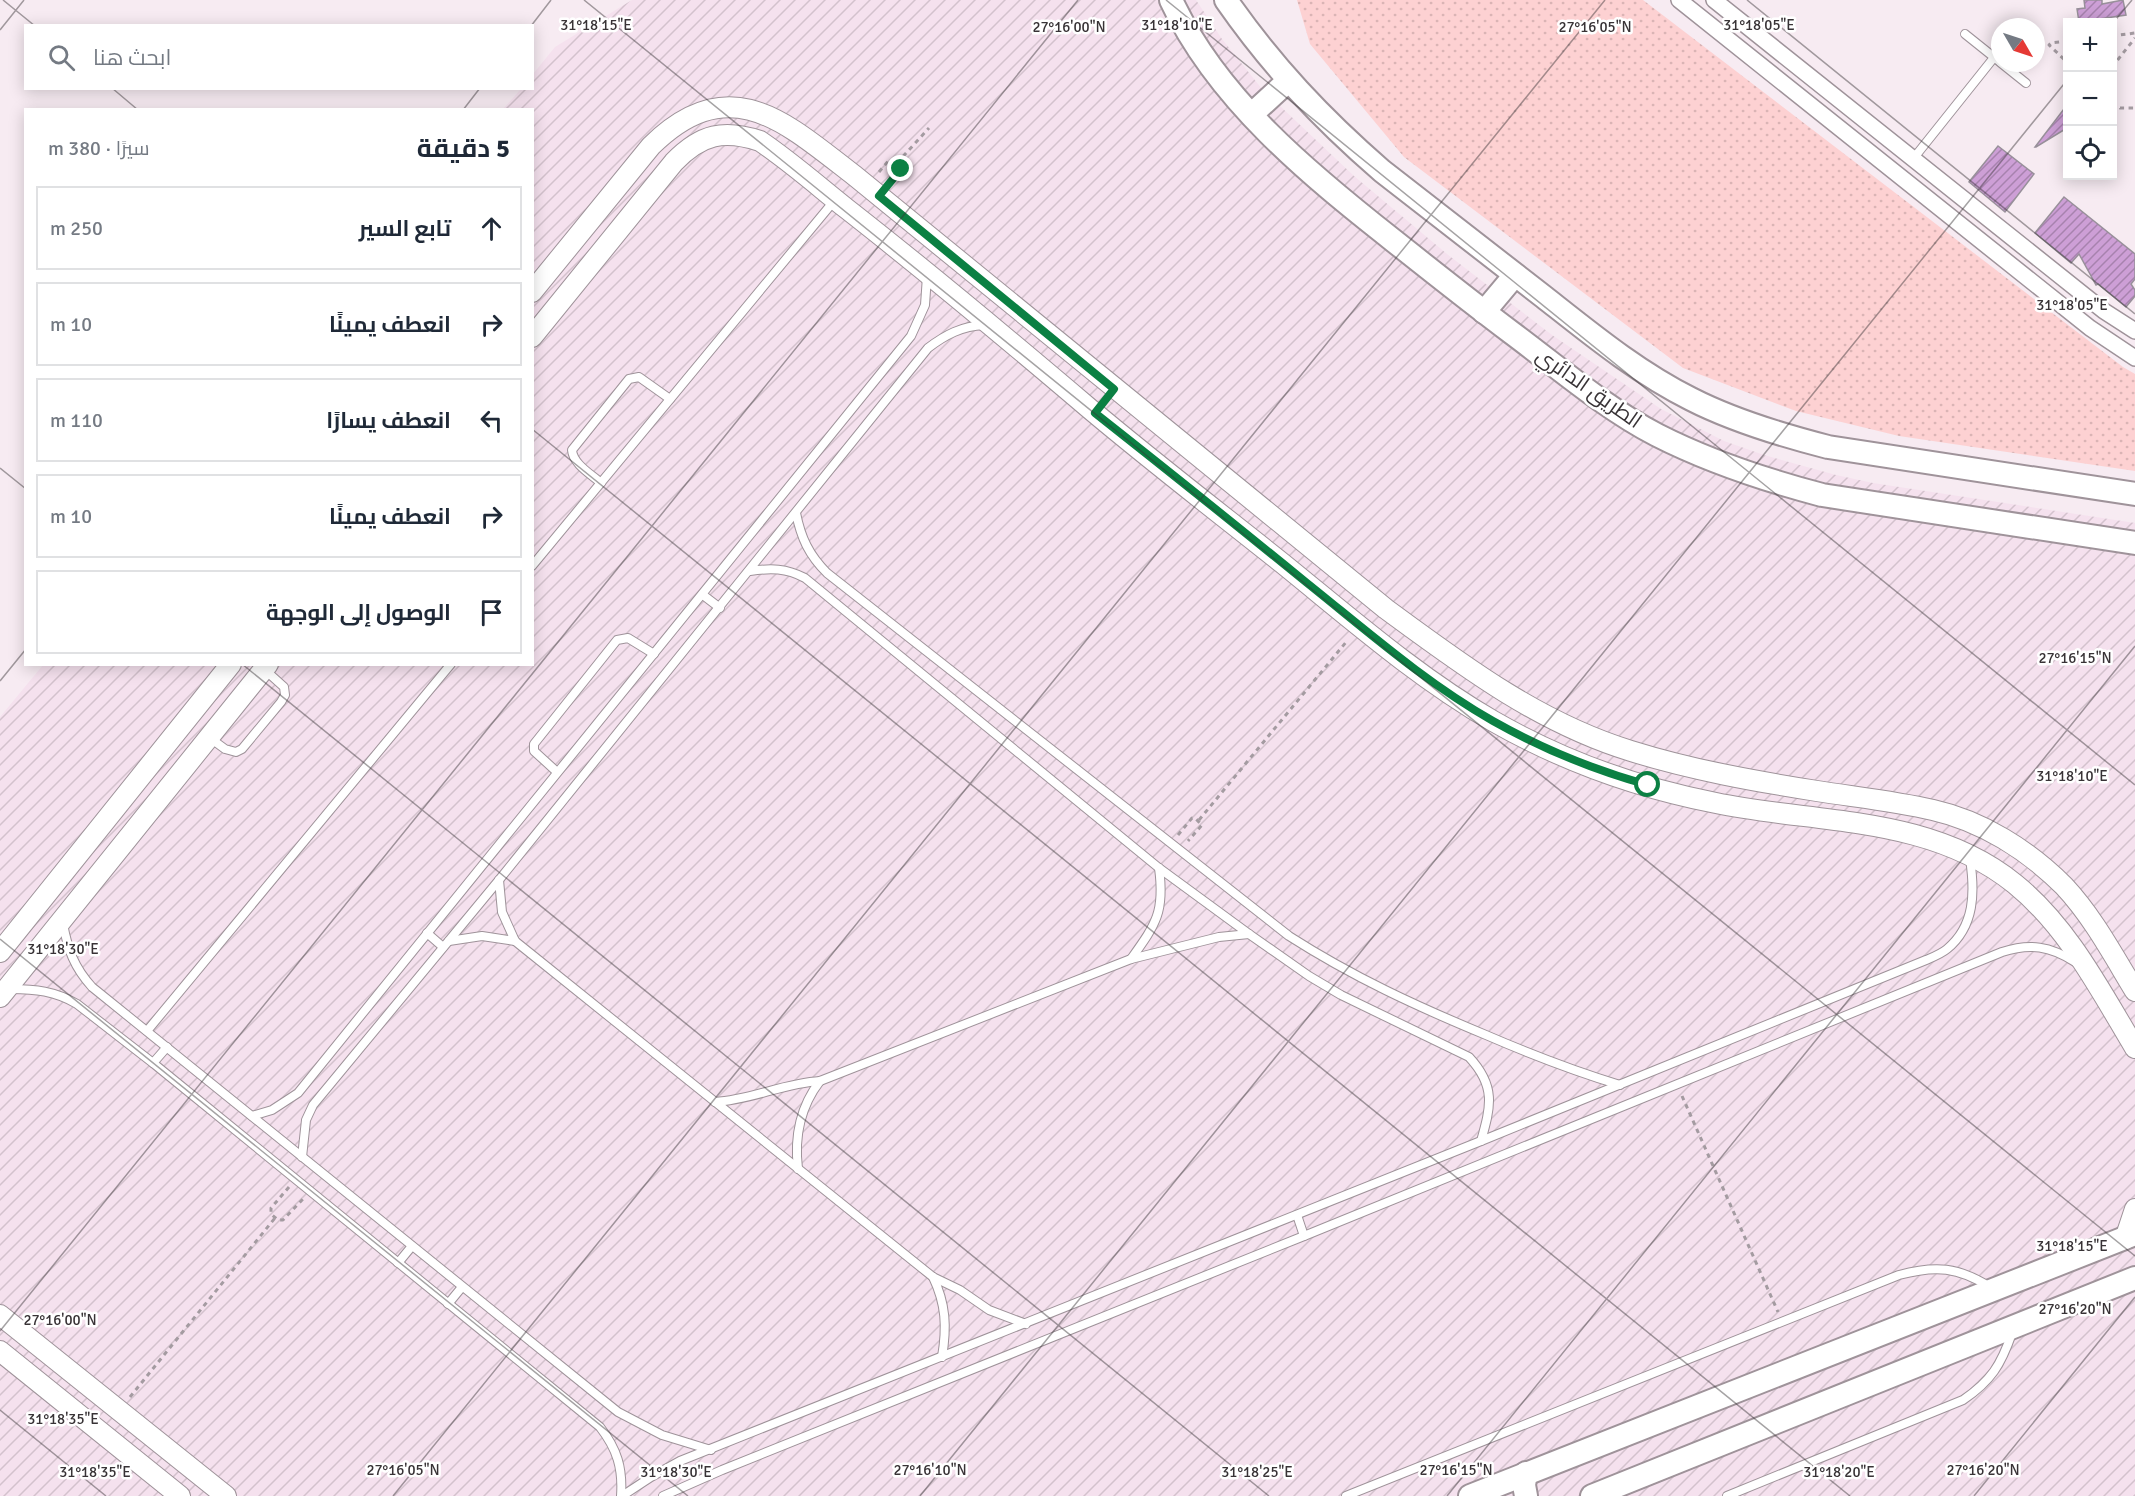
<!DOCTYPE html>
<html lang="ar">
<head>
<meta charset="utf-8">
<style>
	body { margin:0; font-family:Signika,Cairo,sans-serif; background:#f6f6f7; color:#1f2937; direction:rtl }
	.controls { position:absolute; right:18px; top:18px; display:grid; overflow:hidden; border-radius:0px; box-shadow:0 3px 15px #0003 }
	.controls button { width:54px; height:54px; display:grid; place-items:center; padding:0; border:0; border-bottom:2px solid #e0e1e3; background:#fff; color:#1f2937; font:30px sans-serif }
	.compass { position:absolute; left:1991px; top:18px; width:54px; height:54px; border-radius:50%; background:#fff; box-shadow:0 3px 15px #0003; rotate:129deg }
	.stop { position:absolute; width:18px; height:18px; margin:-14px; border:4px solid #0b8043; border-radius:50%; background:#fff }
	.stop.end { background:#0b8043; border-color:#fff; box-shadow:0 2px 6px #0008 }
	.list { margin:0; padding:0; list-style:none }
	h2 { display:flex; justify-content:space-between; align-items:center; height:78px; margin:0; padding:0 24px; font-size:26px }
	h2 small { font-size:20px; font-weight:400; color:#747a83 }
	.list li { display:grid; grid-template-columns:39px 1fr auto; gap:18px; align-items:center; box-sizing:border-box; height:84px; margin:0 12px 12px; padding:0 12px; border:2px solid #e0e1e3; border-radius:0px }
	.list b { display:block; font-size:22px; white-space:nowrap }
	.list em { font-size:20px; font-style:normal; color:#747a83 }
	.icon { flex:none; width:33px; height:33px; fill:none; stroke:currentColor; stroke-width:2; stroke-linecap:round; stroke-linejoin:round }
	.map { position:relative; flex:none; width:2135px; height:1496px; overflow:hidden; direction:ltr }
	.search { position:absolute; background:#fff; box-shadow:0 3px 15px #0003; left:24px; top:24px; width:510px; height:66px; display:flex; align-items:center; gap:15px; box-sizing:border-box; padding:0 21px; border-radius:0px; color:#747a83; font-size:22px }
	.panel { position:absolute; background:#fff; box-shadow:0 3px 15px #0003; left:24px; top:108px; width:510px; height:558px; border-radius:0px; direction:rtl }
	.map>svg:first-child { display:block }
	.industrial { fill:url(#industrial-furrows) }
	.green { fill:url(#green-dots) }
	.building { fill:url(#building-hatch); stroke:#98909a; stroke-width:1.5 }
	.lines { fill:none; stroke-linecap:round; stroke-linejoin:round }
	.service-casing { stroke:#9f939a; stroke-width:10 }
	.minor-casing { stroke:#9f939a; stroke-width:18 }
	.tertiary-casing { stroke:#9f939a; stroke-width:22 }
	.secondary-casing { stroke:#9f939a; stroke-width:26 }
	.path { stroke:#a49ba1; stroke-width:3; stroke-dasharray:4.5 4.5; stroke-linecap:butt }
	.service { stroke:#fff; stroke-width:8 }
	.minor { stroke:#fff; stroke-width:15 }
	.tertiary { stroke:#fff; stroke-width:20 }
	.secondary { stroke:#fff; stroke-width:22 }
	.route { stroke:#0b8043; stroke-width:8 }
	.ticks { fill:none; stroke:#383336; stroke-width:1.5; stroke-opacity:0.45 }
	.labels { text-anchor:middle; stroke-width:5; stroke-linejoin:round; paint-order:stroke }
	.street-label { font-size:21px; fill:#383336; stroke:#fff }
	.ticks-label { font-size:15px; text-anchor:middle; fill:#383336; stroke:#fff; stroke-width:5; stroke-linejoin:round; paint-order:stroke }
</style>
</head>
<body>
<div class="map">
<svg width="2135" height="1496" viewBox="0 0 2135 1496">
	<defs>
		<pattern id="industrial-furrows" width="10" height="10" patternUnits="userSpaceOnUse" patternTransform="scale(1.5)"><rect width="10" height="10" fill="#f5e1ee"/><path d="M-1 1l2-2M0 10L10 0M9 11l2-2" fill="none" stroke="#d3c2cd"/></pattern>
		<pattern id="green-dots" width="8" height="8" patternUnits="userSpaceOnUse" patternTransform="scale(1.5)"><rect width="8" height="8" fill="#fdd1d2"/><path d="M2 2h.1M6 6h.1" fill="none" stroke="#dab4b5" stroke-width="1.8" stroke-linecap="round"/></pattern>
		<pattern id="building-hatch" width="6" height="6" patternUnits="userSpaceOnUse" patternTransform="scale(1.5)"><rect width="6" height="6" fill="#cd9fd6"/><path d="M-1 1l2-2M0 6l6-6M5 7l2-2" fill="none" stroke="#a782ae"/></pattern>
	</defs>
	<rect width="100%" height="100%" fill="#f7ebf2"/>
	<!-- industrial -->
	<polygon class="industrial" points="632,0 1196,0 1222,39 1262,89 1354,176 1447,254 1552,335 1661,409 1724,441 1764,455 1836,475 1873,483 2135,523 2135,1496 0,1496 0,717 43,665 532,664 532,110 503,109 521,89 532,88 533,74 555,47"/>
	<!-- green -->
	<polygon class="green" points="1297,0 1643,0 2123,367 2135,374 2135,471 1899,436 1796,411 1683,368 1404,157 1310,44"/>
	<!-- building -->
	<g class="building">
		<polygon points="2084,0 2102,0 2102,4 2123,0 2126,15 2079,22 2077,9 2085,8"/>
		<polygon points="2067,105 2067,128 2036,147 2035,147"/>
		<polygon points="1998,146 2034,174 2005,212 1969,182"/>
		<polygon points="2064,197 2135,254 2135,279 2131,284 2135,290 2135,296 2126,307 2098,284 2096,285 2079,254 2071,263 2035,233"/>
	</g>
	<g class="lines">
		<defs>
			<g id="service">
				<polyline points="1965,34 2000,62"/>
				<polyline points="2001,63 2026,83"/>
				<polyline points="1913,159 2000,50"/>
				<path d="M601,483c-10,-9 -28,-19 -29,-33l57,-71 10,-2 31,22"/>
				<path d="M796,513c5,25 13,42 31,60l462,363c64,41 127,70 197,99 44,19 88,36 134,50"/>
				<polyline points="532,566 834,201"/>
				<path d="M750,571c21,-3 36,-3 55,7l354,290 90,66 60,42 32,19 128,62c27,29 22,49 12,84"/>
				<polyline points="703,595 720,608"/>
				<polyline points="210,738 225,749 236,752 242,749 281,702 285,695 284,687 264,669"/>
				<polyline points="557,772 534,751 534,744 617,640 628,638 654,654"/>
				<polyline points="499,880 502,912 515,941 933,1277 960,1290 989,1310 1026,1324"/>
				<path d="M63,924c5,26 11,43 29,63l526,425 44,23 49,15"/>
				<polyline points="427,933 443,947"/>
				<polyline points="449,941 482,936 515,941"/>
				<path d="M1131,959c25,-35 34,-47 28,-91"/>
				<path d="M11,989c24,0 44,2 66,15l76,59 447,364c17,22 23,41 21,69"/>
				<polyline points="147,1031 451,664"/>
				<polyline points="153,1063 167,1047"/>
				<path d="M715,1102c36,-2 69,-19 105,-21l311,-122 88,-22 30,-3"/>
				<polyline points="252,1116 272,1110 298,1093 911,336 925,305 927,276"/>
				<path d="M302,1157l4,-37 7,-15 186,-225 429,-532c17,-13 34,-22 56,-23"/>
				<path d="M798,1169c-4,-33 2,-62 22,-88"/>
				<polyline points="1297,1215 1304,1236"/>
				<polyline points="398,1263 412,1246"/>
				<path d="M933,1277c13,27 14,50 9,80"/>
				<polyline points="448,1304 462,1287"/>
				<path d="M622,1496l29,-19 29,-16 801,-320 445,-181c7,-3 15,-6 21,-11 28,-23 28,-57 23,-90"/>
				<path d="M663,1496l59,-26 582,-234 698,-284c28,-9 48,-6 73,10"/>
				<path d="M1346,1496l553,-221c37,-10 59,-8 91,12"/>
				<path d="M1727,1496l236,-96c28,-19 38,-35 49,-67"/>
			</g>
			<g id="minor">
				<polyline points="1679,0 2090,328 2135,358"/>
				<polyline points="1714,0 2104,311 2135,331"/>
			</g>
			<g id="tertiary">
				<path d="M532,292l119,-146c79,-78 135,-23 204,30l531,433c76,56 153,114 245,142 61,19 123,30 186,40 38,6 78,10 116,19 49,11 95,40 131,76 29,31 49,69 71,105"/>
				<path d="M532,337l142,-175c27,-28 50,-33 86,-21 31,21 58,45 87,68 83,65 163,132 243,200 63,53 128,103 192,154 68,55 135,114 211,158 68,39 146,67 223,82 101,21 214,12 299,81 53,43 85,106 120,164"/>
				<polyline points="0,952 231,664"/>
				<polyline points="0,997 268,664"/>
				<polyline points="2125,1239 2135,1209"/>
				<polyline points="0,1315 226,1496"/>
				<polyline points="0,1351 180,1496"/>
			</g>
			<g id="secondary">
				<path d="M1171,0c46,99 139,175 223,241 39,31 78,62 118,92 47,35 93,75 145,102 53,27 108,45 165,60l313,48"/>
				<path d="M1226,0c46,66 95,118 156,171 54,42 108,84 162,126 47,37 93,75 147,102 43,22 90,36 137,48l307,47"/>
				<polyline points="1252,114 1288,81"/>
				<polyline points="1484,312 1515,275"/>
				<polyline points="1526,1473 1524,1485 1526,1496"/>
				<polyline points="1470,1496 2135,1234"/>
				<polyline points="1592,1496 2135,1278"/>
			</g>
		</defs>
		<!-- service casing -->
		<use href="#service" class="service-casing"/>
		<!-- minor casing -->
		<use href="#minor" class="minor-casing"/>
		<!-- tertiary casing -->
		<use href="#tertiary" class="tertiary-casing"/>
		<!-- secondary casing -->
		<use href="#secondary" class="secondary-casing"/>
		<!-- path -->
		<g class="path">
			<polyline points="2112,36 2135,33"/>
			<polyline points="2068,41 2051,43 2049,45 2068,63"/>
			<polyline points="2112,67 2135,38"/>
			<polyline points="2112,103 2120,108 2135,108"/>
			<polyline points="897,163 929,128"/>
			<polyline points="879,172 889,160 900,167 901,171 890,184"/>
			<polyline points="1199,820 1347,641"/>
			<polyline points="1178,835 1192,818 1195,818 1202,825 1188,841"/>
			<polyline points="1682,1096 1778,1312"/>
			<polyline points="289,1187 271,1208 271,1214 278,1220 283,1220 303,1199"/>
			<polyline points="130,1397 275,1218"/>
		</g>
		<!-- service -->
		<use href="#service" class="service"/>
		<!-- minor -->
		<use href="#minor" class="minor"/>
		<!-- tertiary -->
		<use href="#tertiary" class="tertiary"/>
		<!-- secondary -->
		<use href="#secondary" class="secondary"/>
	</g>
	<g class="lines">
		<!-- route -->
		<path class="route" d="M901,169l-22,27 235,193 -19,24c71,56 142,113 212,170 60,48 119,100 186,138 48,27 101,49 155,64"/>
	</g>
	<!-- ticks -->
	<path class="ticks" d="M3,0l32,26M584,0l1551,1256M1166,0l969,785M1747,0l388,314M2112,24l20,-24M531,26l20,-26M0,30l24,-30M112,88l26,22M463,110l17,-22M532,429l1318,1067M0,468l26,21M242,664l1027,832M0,681l26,-32M0,939l688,557M0,1331l1078,-1331M0,1410l106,86M393,1496l1212,-1496M920,1496l1148,-1417M1447,1496l688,-850M1974,1496l161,-199"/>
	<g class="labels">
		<!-- street labels -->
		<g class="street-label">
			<text transform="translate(1589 388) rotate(35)" y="7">الطريق الدائري</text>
		</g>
	</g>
	<g class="ticks-label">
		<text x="596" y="30">31°18'15"E</text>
		<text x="1177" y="30">31°18'10"E</text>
		<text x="1759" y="30">31°18'05"E</text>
		<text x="1595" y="32">27°16'05"N</text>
		<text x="1069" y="32">27°16'00"N</text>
		<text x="2072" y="310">31°18'05"E</text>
		<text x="2075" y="663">27°16'15"N</text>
		<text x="2072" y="781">31°18'10"E</text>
		<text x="63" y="954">31°18'30"E</text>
		<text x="2072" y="1251">31°18'15"E</text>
		<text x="2075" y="1314">27°16'20"N</text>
		<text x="60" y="1325">27°16'00"N</text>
		<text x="63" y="1424">31°18'35"E</text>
		<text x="403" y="1475">27°16'05"N</text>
		<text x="930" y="1475">27°16'10"N</text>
		<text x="1456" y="1475">27°16'15"N</text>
		<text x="1983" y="1475">27°16'20"N</text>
		<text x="95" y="1477">31°18'35"E</text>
		<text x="676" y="1477">31°18'30"E</text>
		<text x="1257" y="1477">31°18'25"E</text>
		<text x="1839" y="1477">31°18'20"E</text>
	</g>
</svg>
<div class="controls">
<button>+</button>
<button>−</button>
<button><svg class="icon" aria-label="locate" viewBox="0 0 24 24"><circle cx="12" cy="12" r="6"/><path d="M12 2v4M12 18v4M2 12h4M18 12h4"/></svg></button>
</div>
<svg class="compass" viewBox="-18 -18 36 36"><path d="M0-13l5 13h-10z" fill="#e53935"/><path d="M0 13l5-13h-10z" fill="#747a83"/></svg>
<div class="stop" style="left:1648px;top:785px"></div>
<div class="stop end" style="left:901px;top:169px"></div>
<div class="search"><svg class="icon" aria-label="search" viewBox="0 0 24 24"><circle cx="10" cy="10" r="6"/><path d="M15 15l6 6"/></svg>ابحث هنا</div>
<section class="panel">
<h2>5 دقيقة<small>سيرًا · 380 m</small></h2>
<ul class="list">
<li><svg class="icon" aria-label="ahead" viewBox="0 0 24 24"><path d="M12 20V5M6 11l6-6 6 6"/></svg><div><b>تابع السير</b></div><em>250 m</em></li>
<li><svg class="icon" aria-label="right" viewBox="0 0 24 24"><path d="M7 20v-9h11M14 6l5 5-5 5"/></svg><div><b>انعطف يمينًا</b></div><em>10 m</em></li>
<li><svg class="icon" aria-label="left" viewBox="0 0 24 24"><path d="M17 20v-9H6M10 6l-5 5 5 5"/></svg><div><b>انعطف يسارًا</b></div><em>110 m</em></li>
<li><svg class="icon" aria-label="right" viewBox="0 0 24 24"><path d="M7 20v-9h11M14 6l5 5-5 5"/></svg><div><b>انعطف يمينًا</b></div><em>10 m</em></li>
<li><svg class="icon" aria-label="arrive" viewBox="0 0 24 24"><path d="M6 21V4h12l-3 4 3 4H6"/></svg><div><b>الوصول إلى الوجهة</b></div></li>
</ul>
</section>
</div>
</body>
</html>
